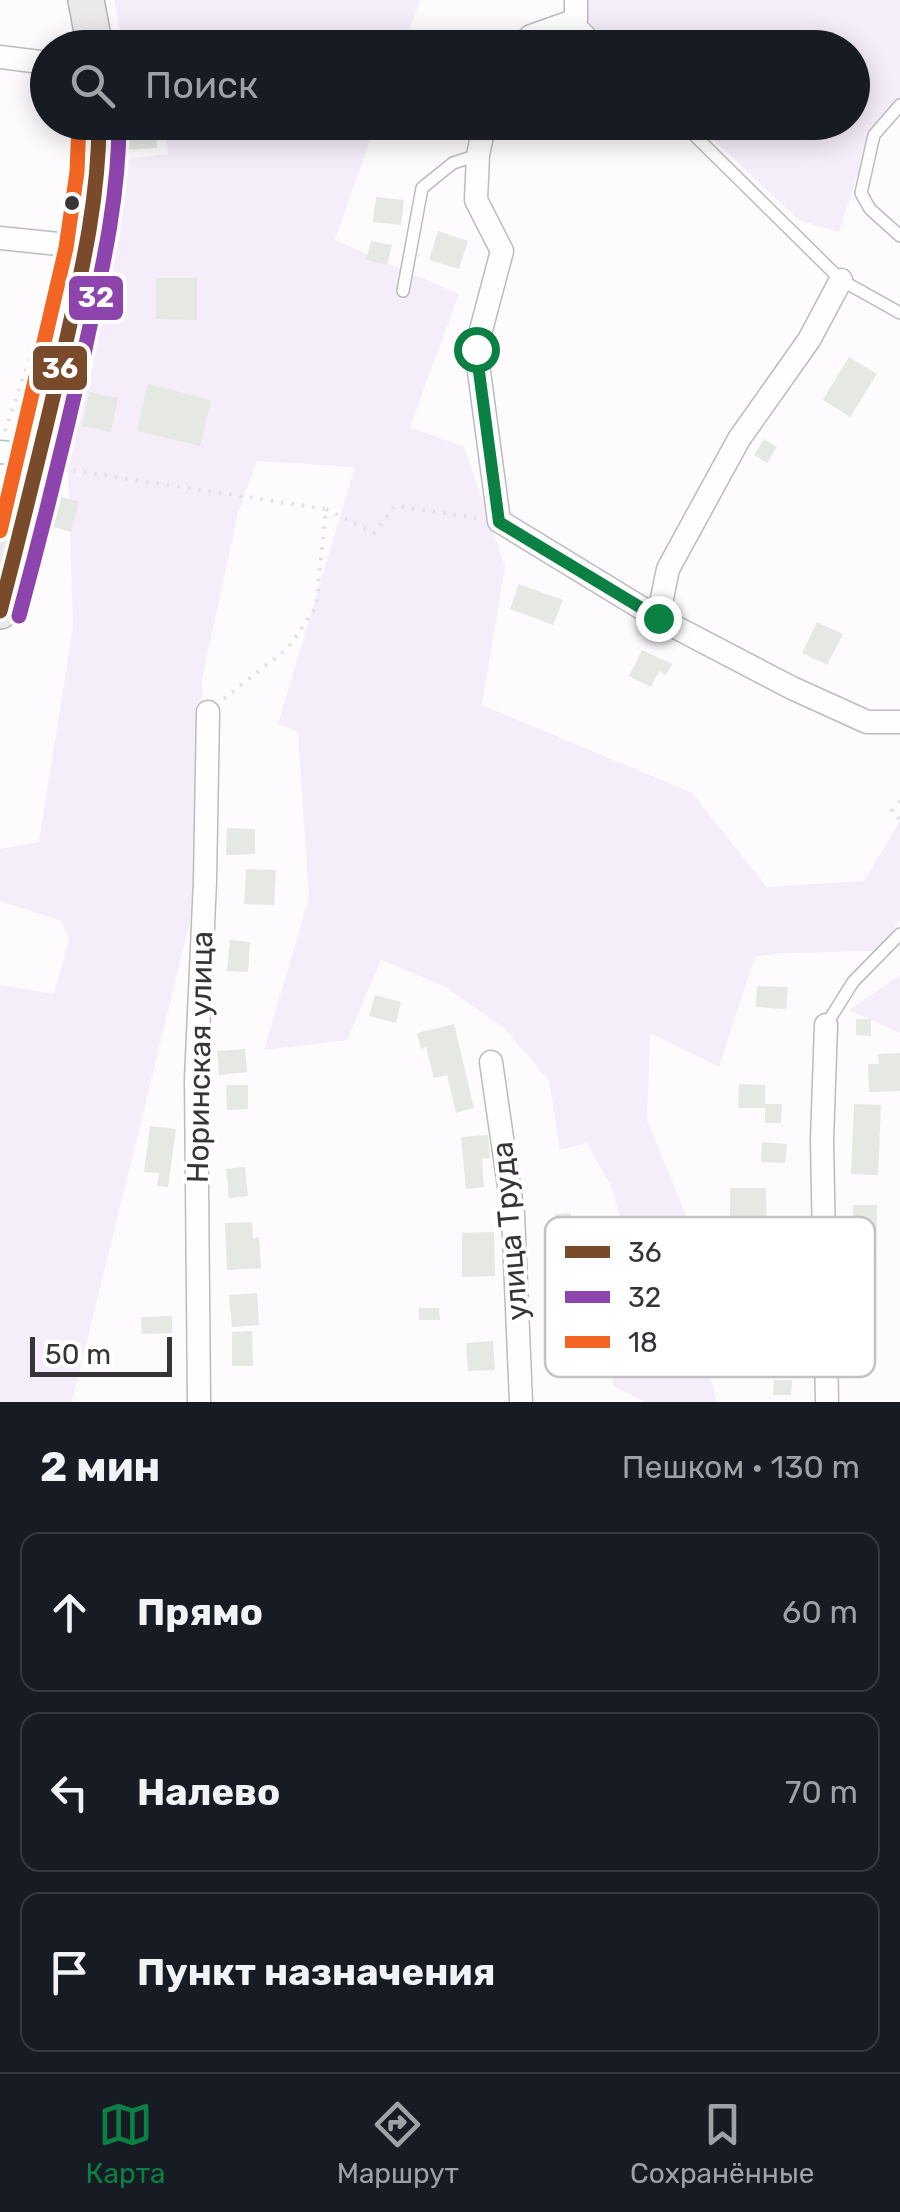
<!DOCTYPE html>
<html lang="ru">
<head>
<meta charset="utf-8">
<style>
	body { margin:0; font-family:Rubik,sans-serif; background:#242831; color:#f1f3f6 }
	.scale { position:absolute; left:30px; bottom:25px; width:142px; box-sizing:border-box; padding-left:10px; border:5px solid #363437; border-top:0; font-size:28px; line-height:35px; white-space:nowrap; color:#363437; -webkit-text-stroke:8px #fff; paint-order:stroke }
	.stop { position:absolute; width:30px; height:30px; margin:-22px; border:8px solid #0b8043; border-radius:50%; background:#fff }
	.stop.end { background:#0b8043; border-color:#fff; box-shadow:0 2px 10px #0008 }
	.list { margin:0; padding:0; list-style:none }
	h2 { display:flex; justify-content:space-between; align-items:center; height:130px; margin:0; padding:0 40px; font-size:42px }
	h2 small { font-size:32px; font-weight:400; color:#9ea1a6 }
	.list li { display:grid; grid-template-columns:65px 1fr auto; gap:30px; align-items:center; box-sizing:border-box; height:160px; margin:0 20px 20px; padding:0 20px; border:2px solid #363941; border-radius:20px }
	.list b { display:block; font-size:38px; white-space:nowrap }
	.list em { font-size:32px; font-style:normal; color:#9ea1a6 }
	.icon { flex:none; width:55px; height:55px; fill:none; stroke:currentColor; stroke-width:2; stroke-linecap:round; stroke-linejoin:round }
	.map { position:relative; flex:none; width:900px; height:1402px; overflow:hidden }
	.search { position:absolute; background:#171b24; box-shadow:0 5px 25px #0003; left:30px; right:30px; top:30px; height:110px; display:flex; align-items:center; gap:25px; box-sizing:border-box; padding:0 35px; border-radius:55px; color:#9ea1a6; font-size:38px }
	.sheet { height:670px; background:#171b24 }
	nav { display:flex; justify-content:space-around; align-items:center; box-sizing:border-box; height:140px; border-top:2px solid #363941; background:#171b24; font-size:28px; color:#9ea1a6 }
	nav a { display:grid; justify-items:center; gap:5px }
	nav .on { color:#0b8043 }
	.map>svg:first-child { display:block }
	.green { fill:#f6edfa }
	.building { fill:#e6e8e4 }
	.lines { fill:none; stroke-linecap:round; stroke-linejoin:round }
	.service-casing { stroke:#bcbbbd; stroke-width:14 }
	.minor-casing { stroke:#bcbbbd; stroke-width:25 }
	.primary-casing { stroke:#b7b1ba; stroke-width:38 }
	.path { stroke:#e2e1e2; stroke-width:4; stroke-dasharray:2.5 8; stroke-linecap:butt }
	.service { stroke:#fffeff; stroke-width:11 }
	.minor { stroke:#fffeff; stroke-width:22 }
	.primary { stroke:#ece9ed; stroke-width:35 }
	.bus-1-casing { stroke:#fff; stroke-width:22 }
	.bus-2-casing { stroke:#fff; stroke-width:22 }
	.bus-3-casing { stroke:#fff; stroke-width:22 }
	.bus-1 { stroke:#7a4b2a; stroke-width:15 }
	.bus-2 { stroke:#8e44ad; stroke-width:15 }
	.bus-3 { stroke:#f26522; stroke-width:15 }
	.route { stroke:#0b8043; stroke-width:12 }
	.bus-dot { fill:#363437; stroke:#fff; stroke-width:4 }
	.labels { text-anchor:middle; stroke-width:8; stroke-linejoin:round; paint-order:stroke }
	.street-label { font-size:30px; fill:#363437; stroke:#fff }
	.key { fill:#fff; stroke:#c3c2c3; stroke-width:2.5 }
	.key-label { font-size:28px; fill:#363437 }
	.line-badge { stroke:#fff; stroke-width:4 }
	.badge-label { font-size:28px; text-anchor:middle; font-weight:bold; fill:#fff }
</style>
</head>
<body>
<div class="map">
<svg width="900" height="1402" viewBox="0 0 900 1402">
	<rect width="100%" height="100%" fill="#fdfbfe"/>
	<!-- green -->
	<g class="green">
		<polygon points="114,0 420,0 403,47 124,48"/>
		<polygon points="585,0 900,0 900,97 873,128 839,232 799,220 695,123 852,122 852,48 616,47 584,18"/>
		<polygon points="166,123 376,123 335,240 459,294 410,427 464,447 505,566 482,705 692,793 767,887 864,881 900,821 900,919 881,951 779,953 755,957 719,1067 650,1033 647,1120 692,1230 745,1270 709,1372 717,1402 644,1402 612,1385 621,1306 634,1272 612,1188 587,1143 560,1150 549,1080 505,1029 444,986 381,960 347,1040 264,1050 309,898 298,732 278,724 355,467 257,461 238,513 202,679 203,869 72,1402 0,1402 0,985 54,994 69,940 61,921 0,901 0,849 39,842 73,627 68,468 106,168 125,159 168,154"/>
		<polygon points="900,975 900,1033 849,1010"/>
	</g>
	<!-- building -->
	<g class="building">
		<polygon points="124,122 155,122 157,148 126,150"/>
		<polygon points="376,197 404,200 401,225 373,222"/>
		<polygon points="438,231 468,241 459,269 429,260"/>
		<polygon points="371,241 392,245 387,265 366,260"/>
		<polygon points="156,278 197,278 197,320 156,319"/>
		<polygon points="849,357 877,374 850,417 823,400"/>
		<polygon points="148,384 211,400 200,446 137,431"/>
		<polygon points="89,392 118,398 111,432 82,426"/>
		<polygon points="764,439 777,447 767,463 754,455"/>
		<polygon points="59,496 79,502 71,532 50,526"/>
		<polygon points="519,584 563,600 553,625 510,609"/>
		<polygon points="817,622 843,634 827,665 802,653"/>
		<polygon points="642,650 672,664 666,675 659,671 651,687 629,676"/>
		<polygon points="227,828 255,829 255,854 226,855"/>
		<polygon points="246,869 276,870 274,905 244,904"/>
		<polygon points="230,940 250,942 248,972 227,971"/>
		<polygon points="757,986 788,987 786,1009 756,1007"/>
		<polygon points="375,995 401,1002 396,1023 369,1016"/>
		<polygon points="856,1019 871,1019 871,1036 856,1035"/>
		<polygon points="454,1024 474,1108 456,1113 447,1075 434,1078 426,1047 421,1049 417,1033"/>
		<polygon points="245,1049 247,1072 219,1075 217,1051"/>
		<polygon points="900,1053 900,1091 869,1092 868,1064 879,1064 878,1054"/>
		<polygon points="739,1084 765,1085 765,1104 782,1104 781,1123 765,1123 765,1108 738,1108"/>
		<polygon points="226,1085 248,1085 248,1109 227,1110"/>
		<polygon points="854,1104 881,1105 878,1175 851,1174"/>
		<polygon points="150,1126 176,1129 168,1187 157,1186 159,1173 144,1172"/>
		<polygon points="488,1135 490,1158 482,1159 484,1187 466,1189 461,1137"/>
		<polygon points="762,1142 787,1144 785,1163 761,1162"/>
		<polygon points="245,1167 248,1196 229,1198 226,1169"/>
		<polygon points="730,1188 766,1188 767,1237 730,1238"/>
		<polygon points="853,1205 877,1205 876,1270 853,1270"/>
		<polygon points="571,1213 571,1238 601,1238 601,1252 555,1252 555,1214"/>
		<polygon points="252,1222 253,1238 259,1237 261,1268 227,1270 225,1223"/>
		<polygon points="494,1232 495,1276 462,1277 462,1233"/>
		<polygon points="257,1293 259,1325 232,1327 229,1295"/>
		<polygon points="853,1301 876,1302 874,1351 851,1350"/>
		<polygon points="419,1308 439,1308 440,1320 419,1320"/>
		<polygon points="172,1316 172,1333 142,1334 141,1317"/>
		<polygon points="252,1331 253,1366 232,1366 232,1332"/>
		<polygon points="493,1341 495,1370 468,1371 466,1343"/>
		<polygon points="774,1380 792,1380 791,1395 773,1395"/>
	</g>
	<g class="lines">
		<defs>
			<g id="service">
				<polyline points="576,20 604,48"/>
				<polyline points="900,105 874,135 861,193 870,209 900,236"/>
				<polyline points="681,122 841,280 900,313"/>
				<polyline points="403,291 422,188 453,163 478,155"/>
				<polyline points="826,1025 853,982 900,934"/>
			</g>
			<g id="minor">
				<polyline points="518,48 531,36 576,20 576,0"/>
				<polyline points="0,57 48,63"/>
				<polyline points="485,122 478,155 476,200 502,251 476,349 499,521 658,618 792,688 867,722 900,722"/>
				<polyline points="0,238 87,247"/>
				<polyline points="0,452 40,456"/>
				<polyline points="658,618 668,569 739,439 809,340 841,280"/>
				<polyline points="826,1025 822,1140 827,1402"/>
				<polyline points="491,1062 513,1214 521,1402"/>
				<polyline points="199,1402 196,1079 205,881 208,712"/>
			</g>
			<g id="primary">
				<polyline points="86,0 95,48"/>
				<path d="M0,611c25,-94 48,-189 69,-284 14,-65 32,-137 30,-205"/>
			</g>
		</defs>
		<!-- service casing -->
		<use href="#service" class="service-casing"/>
		<!-- minor casing -->
		<use href="#minor" class="minor-casing"/>
		<!-- primary casing -->
		<use href="#primary" class="primary-casing"/>
		<!-- path -->
		<g class="path">
			<polyline points="5,431 31,355"/>
			<polyline points="63,469 326,509 316,607 288,648 221,701"/>
			<polyline points="326,509 374,533 395,506 476,518"/>
			<polyline points="900,801 892,811 900,820"/>
		</g>
		<!-- service -->
		<use href="#service" class="service"/>
		<!-- minor -->
		<use href="#minor" class="minor"/>
		<!-- primary -->
		<use href="#primary" class="primary"/>
		<defs>
			<path id="bus-1" d="M0,611c23,-89 45,-179 66,-269 16,-72 33,-145 33,-220"/>
			<path id="bus-2" d="M19,616c24,-89 46,-178 66,-267 16,-75 34,-149 34,-227"/>
			<polyline id="bus-3" points="0,531 66,248 77,172 79,122"/>
		</defs>
		<!-- bus-1 casing -->
		<use href="#bus-1" class="bus-1-casing"/>
		<!-- bus-2 casing -->
		<use href="#bus-2" class="bus-2-casing"/>
		<!-- bus-3 casing -->
		<use href="#bus-3" class="bus-3-casing"/>
		<!-- bus-1 -->
		<use href="#bus-1" class="bus-1"/>
		<!-- bus-2 -->
		<use href="#bus-2" class="bus-2"/>
		<!-- bus-3 -->
		<use href="#bus-3" class="bus-3"/>
	</g>
	<g class="lines">
		<!-- route -->
		<polyline class="route" points="476,349 499,522 658,618"/>
	</g>
	<!-- markers -->
	<circle class="bus-dot" cx="72" cy="203" r="9"/>
	<g class="labels">
		<!-- street labels -->
		<g class="street-label">
			<text transform="translate(200 1057) rotate(-89)" y="10">Норинская улица</text>
			<text transform="translate(510 1231) rotate(-95)" y="10">улица Труда</text>
		</g>
	</g>
	<!-- legend -->
	<rect x="545" y="1217" width="330" height="160" rx="15" class="key"/>
	<rect x="565" y="1246" width="45" height="12" fill="#7a4b2a"/>
	<rect x="565" y="1291" width="45" height="12" fill="#8e44ad"/>
	<rect x="565" y="1336" width="45" height="12" fill="#f26522"/>
	<g class="key-label">
		<text x="628" y="1262">36</text>
		<text x="628" y="1307">32</text>
		<text x="628" y="1352">18</text>
	</g>
	<g class="line-badge">
		<rect x="67" y="274" width="58" height="48" rx="10" fill="#8e44ad"/>
		<rect x="31" y="344" width="58" height="48" rx="10" fill="#7a4b2a"/>
	</g>
	<g class="badge-label">
		<text x="96" y="307">32</text>
		<text x="60" y="378">36</text>
	</g>
</svg>
<div class="scale">50 m</div>
<div class="stop" style="left:476px;top:349px"></div>
<div class="stop end" style="left:658px;top:618px"></div>
<div class="search"><svg class="icon" aria-label="search" viewBox="0 0 24 24"><circle cx="10" cy="10" r="6"/><path d="M15 15l6 6"/></svg>Поиск</div>
</div>
<section class="sheet">
<h2>2 мин<small>Пешком · 130 m</small></h2>
<ul class="list">
<li><svg class="icon" aria-label="ahead" viewBox="0 0 24 24"><path d="M12 20V5M6 11l6-6 6 6"/></svg><div><b>Прямо</b></div><em>60 m</em></li>
<li><svg class="icon" aria-label="left" viewBox="0 0 24 24"><path d="M17 20v-9H6M10 6l-5 5 5 5"/></svg><div><b>Налево</b></div><em>70 m</em></li>
<li><svg class="icon" aria-label="arrive" viewBox="0 0 24 24"><path d="M6 21V4h12l-3 4 3 4H6"/></svg><div><b>Пункт назначения</b></div></li>
</ul>
</section>
<nav>
<a class="on"><svg class="icon" aria-label="map" viewBox="0 0 24 24"><path d="M3 6l6-2 6 2 6-2v14l-6 2-6-2-6 2zM9 4v14M15 6v14"/></svg>Карта</a>
<a><svg class="icon" aria-label="directions" viewBox="0 0 24 24"><path d="M12 3l9 9-9 9-9-9zM9 14v-3h6M13 9l2 2-2 2"/></svg>Маршрут</a>
<a><svg class="icon" aria-label="saved" viewBox="0 0 24 24"><path d="M7 4h10v16l-5-4-5 4z"/></svg>Сохранённые</a>
</nav>
</body>
</html>
